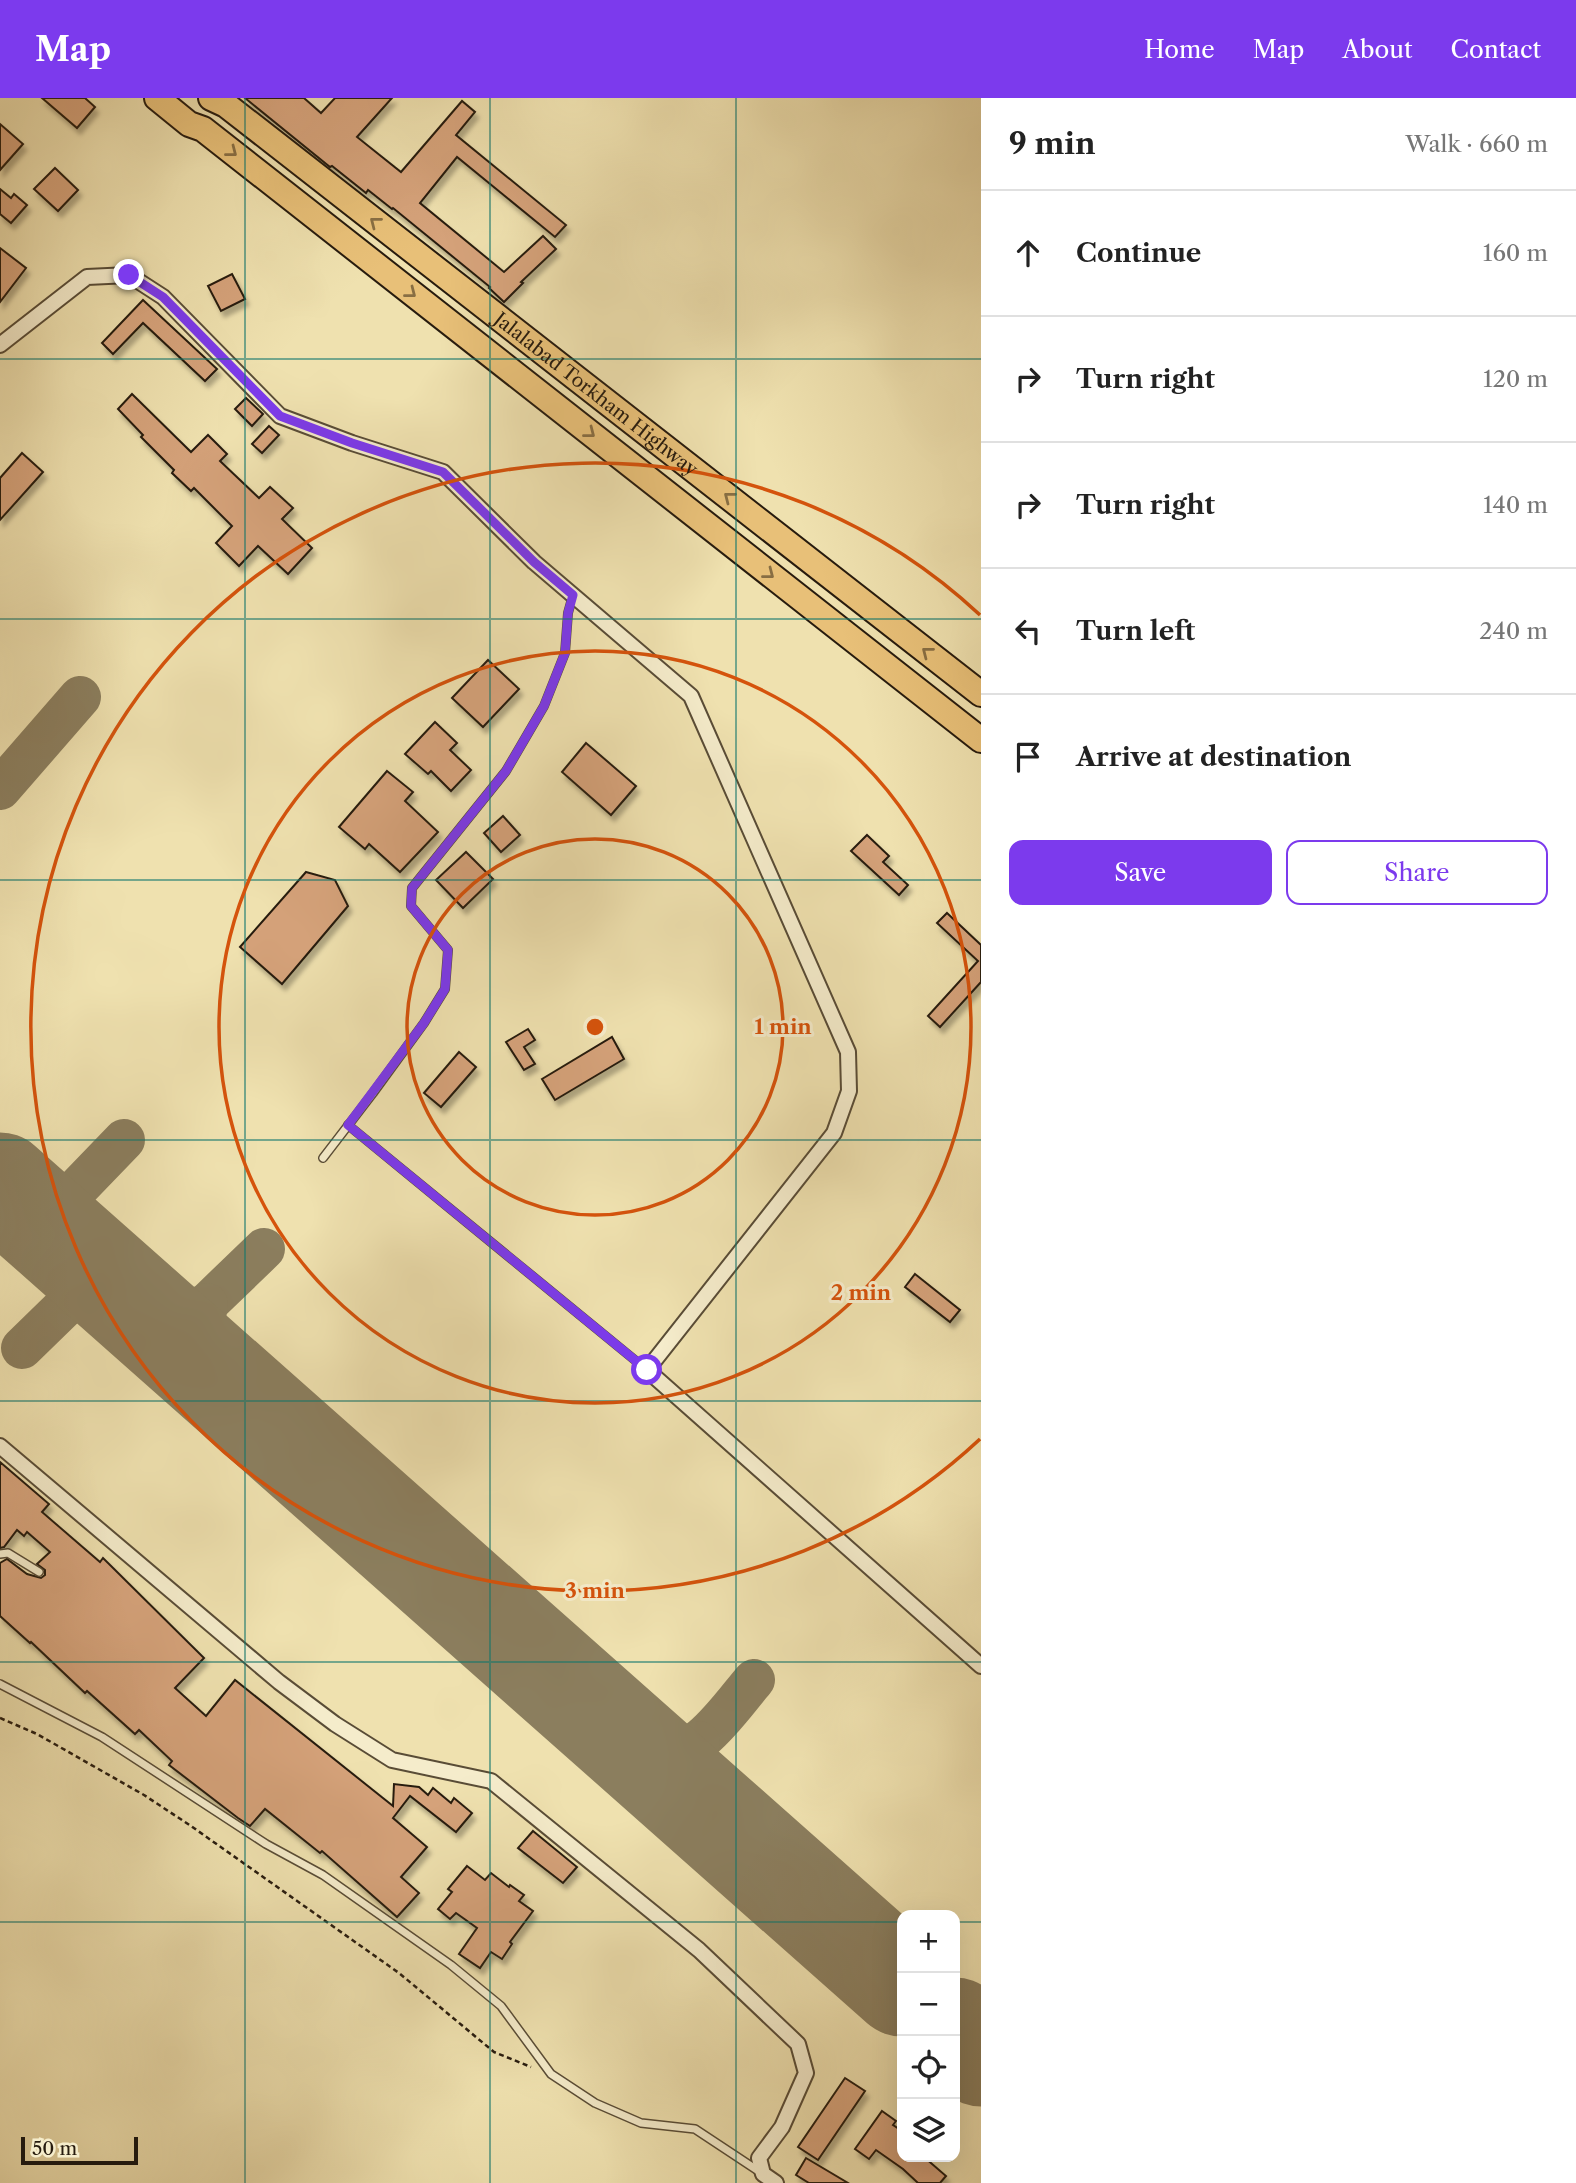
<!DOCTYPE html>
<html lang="en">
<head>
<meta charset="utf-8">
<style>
	body { margin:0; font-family:"Libre Caslon Text",serif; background:#f2f2f2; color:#222 }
	.controls { position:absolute; right:21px; bottom:21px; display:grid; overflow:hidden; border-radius:14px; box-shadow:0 7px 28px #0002 }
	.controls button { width:63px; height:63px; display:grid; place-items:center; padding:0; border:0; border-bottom:2px solid #e0e0e0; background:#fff; color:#222; font:35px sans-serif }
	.scale { position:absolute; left:21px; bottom:18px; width:117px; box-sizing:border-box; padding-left:7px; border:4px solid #271b0e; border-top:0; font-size:19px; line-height:24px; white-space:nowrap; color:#271b0e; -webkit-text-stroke:5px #f5eccb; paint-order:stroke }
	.stop { position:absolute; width:21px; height:21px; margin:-16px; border:5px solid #7c3aed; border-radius:50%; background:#fff }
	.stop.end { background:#7c3aed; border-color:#fff; box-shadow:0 2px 7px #0008 }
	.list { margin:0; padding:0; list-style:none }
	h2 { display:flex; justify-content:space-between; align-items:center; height:91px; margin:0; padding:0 28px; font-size:30px }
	h2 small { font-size:23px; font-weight:400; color:#767676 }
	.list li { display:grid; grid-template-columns:46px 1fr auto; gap:21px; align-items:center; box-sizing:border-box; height:126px; padding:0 28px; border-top:2px solid #e0e0e0 }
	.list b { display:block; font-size:26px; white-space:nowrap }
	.list em { font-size:23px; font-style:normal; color:#767676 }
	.actions { display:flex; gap:14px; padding:21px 28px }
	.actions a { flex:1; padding:16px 0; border:2px solid #7c3aed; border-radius:14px; text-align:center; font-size:24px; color:#7c3aed }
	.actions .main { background:#7c3aed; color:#fff }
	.icon { flex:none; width:38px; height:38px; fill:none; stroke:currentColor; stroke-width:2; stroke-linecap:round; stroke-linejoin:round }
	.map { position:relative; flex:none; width:981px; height:2085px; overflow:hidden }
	header { display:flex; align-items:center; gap:42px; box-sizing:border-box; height:98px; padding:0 35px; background:#7c3aed; color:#fff }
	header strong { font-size:33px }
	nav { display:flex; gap:38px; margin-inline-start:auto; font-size:24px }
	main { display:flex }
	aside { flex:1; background:#fff }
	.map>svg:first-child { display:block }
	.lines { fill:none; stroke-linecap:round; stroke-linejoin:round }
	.taxiway { stroke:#8b7e5e; stroke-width:42 }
	.runway { stroke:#8b7e5e; stroke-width:105 }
	.building { fill:#d5a27a; stroke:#271b0e; stroke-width:2; filter:url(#shadow) }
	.service-casing { stroke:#594c36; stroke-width:10 }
	.minor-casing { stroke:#594c36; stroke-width:18 }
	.trunk-casing { stroke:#271b0e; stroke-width:28 }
	.path { stroke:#271b0e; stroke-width:2.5; stroke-dasharray:5 3.5; stroke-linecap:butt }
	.service { stroke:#f5eccb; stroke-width:7 }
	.minor { stroke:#f5eccb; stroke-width:14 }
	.trunk { stroke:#e8c078; stroke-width:24 }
	.oneway { stroke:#886e43 }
	.route { stroke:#7c3aed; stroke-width:9 }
	.grid { fill:none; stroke:#0f766e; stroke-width:2; stroke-opacity:0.55 }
	.ring { fill:none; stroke:#d5530c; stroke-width:3.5 }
	.labels { text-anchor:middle; stroke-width:6; stroke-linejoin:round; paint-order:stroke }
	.street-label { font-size:19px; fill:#271b0e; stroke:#f5eccb }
	.centre { fill:#d5530c; stroke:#f5eccb; stroke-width:3.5 }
	.ring-label { font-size:21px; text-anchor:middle; font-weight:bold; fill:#d5530c; stroke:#f5eccb; stroke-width:6; stroke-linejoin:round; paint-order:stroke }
</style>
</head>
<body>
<header>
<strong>Map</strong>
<nav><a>Home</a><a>Map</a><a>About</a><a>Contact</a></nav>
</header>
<main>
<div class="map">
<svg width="981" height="2085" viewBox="0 0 981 2085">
	<defs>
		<filter id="shadow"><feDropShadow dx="3.5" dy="6" stdDeviation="2" flood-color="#0004"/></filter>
	</defs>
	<rect width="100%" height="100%" fill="#efe1af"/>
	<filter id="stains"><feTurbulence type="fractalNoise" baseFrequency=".00286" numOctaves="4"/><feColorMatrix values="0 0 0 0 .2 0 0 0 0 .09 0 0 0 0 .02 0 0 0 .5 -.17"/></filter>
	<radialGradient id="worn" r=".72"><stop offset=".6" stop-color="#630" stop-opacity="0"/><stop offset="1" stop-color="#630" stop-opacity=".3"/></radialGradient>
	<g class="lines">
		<!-- taxiway -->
		<g class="taxiway">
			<polyline points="0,691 80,599"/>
			<polyline points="43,1126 124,1042"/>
			<polyline points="117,1191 151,1209 188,1214 207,1206 264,1151"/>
			<path d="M207,1206c-9,49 3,58 34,93"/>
			<polyline points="22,1250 99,1175"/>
			<path d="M618,1635c12,7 25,17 39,21 38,9 75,-49 97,-74"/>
			<path d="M699,1644c-3,11 -9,22 -7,34 2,23 29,43 44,59"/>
		</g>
		<!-- runway -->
		<g class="runway">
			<polyline points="0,1087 902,1886"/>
			<polyline points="955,1932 981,1956"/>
		</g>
	</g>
	<!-- building -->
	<g class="building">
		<polygon points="42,0 85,0 95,9 77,30"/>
		<polygon points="245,0 304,0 321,15 335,0 392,0 357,39 401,74 462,3 475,14 456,37 566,127 555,139 457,59 420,105 504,174 543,138 556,151 521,184 523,185 504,204 489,190 490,189 393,110 392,111 368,92 366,95 332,68 330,69"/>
		<polygon points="0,26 23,46 0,72"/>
		<polygon points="55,70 78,92 58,113 34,91"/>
		<polygon points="0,91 11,100 14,96 27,107 11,125 0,116"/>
		<polygon points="0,150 26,170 0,204"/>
		<polygon points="232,176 245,201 221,213 208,188"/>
		<polygon points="143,202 217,271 205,283 143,225 113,256 102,245"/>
		<polygon points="132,296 191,354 208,337 227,356 220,363 259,400 270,389 293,410 282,421 312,450 288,476 258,448 239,468 216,445 232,428 194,390 191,393 172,375 174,372 141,339 143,337 118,311"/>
		<polygon points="246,300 263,316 252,328 235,311"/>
		<polygon points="269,328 279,337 262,355 252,346"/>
		<polygon points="22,355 43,374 0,422 0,380"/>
		<polygon points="488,562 519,591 483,629 452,600"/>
		<polygon points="435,624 457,645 450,652 471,672 451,693 431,673 428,676 405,656"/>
		<polygon points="586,645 636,688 611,717 562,674"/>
		<polygon points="387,673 413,694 405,703 438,734 400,774 369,746 365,751 339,729"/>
		<polygon points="503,718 520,737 501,754 484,735"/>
		<polygon points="867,737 889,758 883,764 908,787 899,797 851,753"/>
		<polygon points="466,754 493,781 463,810 436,782"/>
		<polygon points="306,774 335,782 348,808 282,886 240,849"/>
		<polygon points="947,815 981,847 981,884 940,929 928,918 978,863 937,825"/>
		<polygon points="528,931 535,942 524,949 535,966 524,972 506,944"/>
		<polygon points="612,939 624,961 555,1002 542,981"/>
		<polygon points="459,954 476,969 441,1009 424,995"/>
		<polygon points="915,1176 960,1212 950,1224 905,1189"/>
		<polygon points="0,1364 49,1406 42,1414 100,1464 103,1460 204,1560 175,1590 206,1618 235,1582 393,1708 394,1686 419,1689 428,1697 433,1690 451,1705 454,1700 472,1715 456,1734 410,1698 393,1720 427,1749 401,1779 419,1795 397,1819 322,1753 320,1755 265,1711 250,1728 238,1720 169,1667 172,1663 139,1632 135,1636 87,1593 85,1595 31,1544 30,1545 0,1518 0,1465 7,1461 27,1476 41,1480 45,1477 45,1472 37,1466 50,1454 27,1434 24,1438 17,1432 4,1449 0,1450"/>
		<polygon points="533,1733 577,1769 563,1785 518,1750"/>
		<polygon points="467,1768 485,1782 491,1775 509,1789 510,1787 524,1797 519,1803 533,1813 510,1844 512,1846 502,1861 491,1854 480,1870 459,1856 477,1830 456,1815 450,1821 438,1811 452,1794 448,1791"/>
		<polygon points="845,1980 865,1993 818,2062 798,2049"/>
		<polygon points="882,2013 896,2023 893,2027 902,2033 902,2059 924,2059 946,2078 940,2085 918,2085 903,2071 876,2052 869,2061 855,2051"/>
		<polygon points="806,2060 848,2085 809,2085 796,2077"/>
	</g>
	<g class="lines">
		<defs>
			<g id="service">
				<polyline points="348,1027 647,1272"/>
				<polyline points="323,1060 373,995 424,925 445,891 448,852 411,808 412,790 506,673 544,608 565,555 568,515 573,497"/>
				<polyline points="0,1456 8,1455 39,1474"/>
				<polyline points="0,1586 102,1639 266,1746 323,1777 451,1867 501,1908 551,1976 595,2005 641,2025 695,2031 760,2074"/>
			</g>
			<g id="minor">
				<polyline points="0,247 87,179 129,177 163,199 280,318 352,345 443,374 534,464 691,598 848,954 849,993 834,1035 647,1272 981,1568"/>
				<polyline points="0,1348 279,1584 335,1626 392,1662 491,1683 699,1852 798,1946 806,1975 782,2029 759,2060 763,2076 776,2085"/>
			</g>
			<g id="trunk">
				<polyline points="157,0 189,26 203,31 981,642"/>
				<path id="s1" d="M211,0l15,7 755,589"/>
			</g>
		</defs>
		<!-- service casing -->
		<use href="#service" class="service-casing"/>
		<!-- minor casing -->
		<use href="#minor" class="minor-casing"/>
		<!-- trunk casing -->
		<use href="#trunk" class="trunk-casing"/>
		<!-- path -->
		<polyline class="path" points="0,1620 37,1636 144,1697 191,1728 399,1875 494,1954 531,1969"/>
		<!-- service -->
		<use href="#service" class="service"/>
		<!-- minor -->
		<use href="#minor" class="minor"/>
		<!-- trunk -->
		<use href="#trunk" class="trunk"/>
	</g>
	<!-- one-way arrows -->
	<defs><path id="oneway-chevron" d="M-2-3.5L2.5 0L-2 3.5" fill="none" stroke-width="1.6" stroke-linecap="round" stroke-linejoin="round" transform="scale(1.75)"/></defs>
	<g class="oneway">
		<use href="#oneway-chevron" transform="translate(232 54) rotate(38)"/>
		<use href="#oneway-chevron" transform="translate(375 124) rotate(-142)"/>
		<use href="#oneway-chevron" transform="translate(411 195) rotate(38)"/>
		<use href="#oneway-chevron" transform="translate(590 335) rotate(38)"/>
		<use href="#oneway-chevron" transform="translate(729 399) rotate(-142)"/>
		<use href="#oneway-chevron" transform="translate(769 476) rotate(38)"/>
		<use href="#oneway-chevron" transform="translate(927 554) rotate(-142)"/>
	</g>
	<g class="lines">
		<!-- route -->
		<polyline class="route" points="129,177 163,199 280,318 352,345 443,374 534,464 573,497 568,515 565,555 544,608 506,673 412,790 411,808 448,852 445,891 424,925 348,1027 647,1272"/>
	</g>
	<!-- grid -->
	<path class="grid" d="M245,0v2085M490,0v2085M736,0v2085M0,261h981M0,521h981M0,782h981M0,1042h981M0,1303h981M0,1564h981M0,1824h902M955,1824h26"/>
	<!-- distance rings -->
	<g class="ring">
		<circle cx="595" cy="929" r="188"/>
		<circle cx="595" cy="929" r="376"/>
		<path d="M980 1341A564 564 0 1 1 980 517"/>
	</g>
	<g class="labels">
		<!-- street labels -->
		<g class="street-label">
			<text dy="7" stroke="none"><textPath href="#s1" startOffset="486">Jalalabad Torkham Highway</textPath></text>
		</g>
	</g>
	<circle cx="595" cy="929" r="10" class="centre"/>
	<g class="ring-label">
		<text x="783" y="936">1 min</text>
		<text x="861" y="1202">2 min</text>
		<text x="595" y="1500">3 min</text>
	</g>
	<rect width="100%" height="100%" filter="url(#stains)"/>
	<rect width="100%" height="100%" fill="url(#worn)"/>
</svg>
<div class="controls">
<button>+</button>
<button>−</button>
<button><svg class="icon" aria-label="locate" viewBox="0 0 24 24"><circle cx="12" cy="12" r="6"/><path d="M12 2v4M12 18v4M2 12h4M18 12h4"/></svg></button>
<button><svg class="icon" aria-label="layers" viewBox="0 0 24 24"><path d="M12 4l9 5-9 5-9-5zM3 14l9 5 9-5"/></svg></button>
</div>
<div class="scale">50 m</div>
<div class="stop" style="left:647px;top:1272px"></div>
<div class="stop end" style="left:129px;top:177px"></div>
</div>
<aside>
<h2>9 min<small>Walk · 660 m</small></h2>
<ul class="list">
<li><svg class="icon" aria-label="ahead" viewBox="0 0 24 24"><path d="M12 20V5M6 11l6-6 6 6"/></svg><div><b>Continue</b></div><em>160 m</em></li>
<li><svg class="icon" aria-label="right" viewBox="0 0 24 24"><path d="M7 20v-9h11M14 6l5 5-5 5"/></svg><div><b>Turn right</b></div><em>120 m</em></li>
<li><svg class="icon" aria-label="right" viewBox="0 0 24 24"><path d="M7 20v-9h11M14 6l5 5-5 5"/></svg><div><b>Turn right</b></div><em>140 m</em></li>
<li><svg class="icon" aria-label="left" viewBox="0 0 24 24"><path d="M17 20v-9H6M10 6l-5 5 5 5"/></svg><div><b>Turn left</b></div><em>240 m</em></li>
<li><svg class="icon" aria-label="arrive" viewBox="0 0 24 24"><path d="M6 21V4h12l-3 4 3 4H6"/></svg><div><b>Arrive at destination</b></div></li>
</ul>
<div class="actions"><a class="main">Save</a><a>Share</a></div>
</aside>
</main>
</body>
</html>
